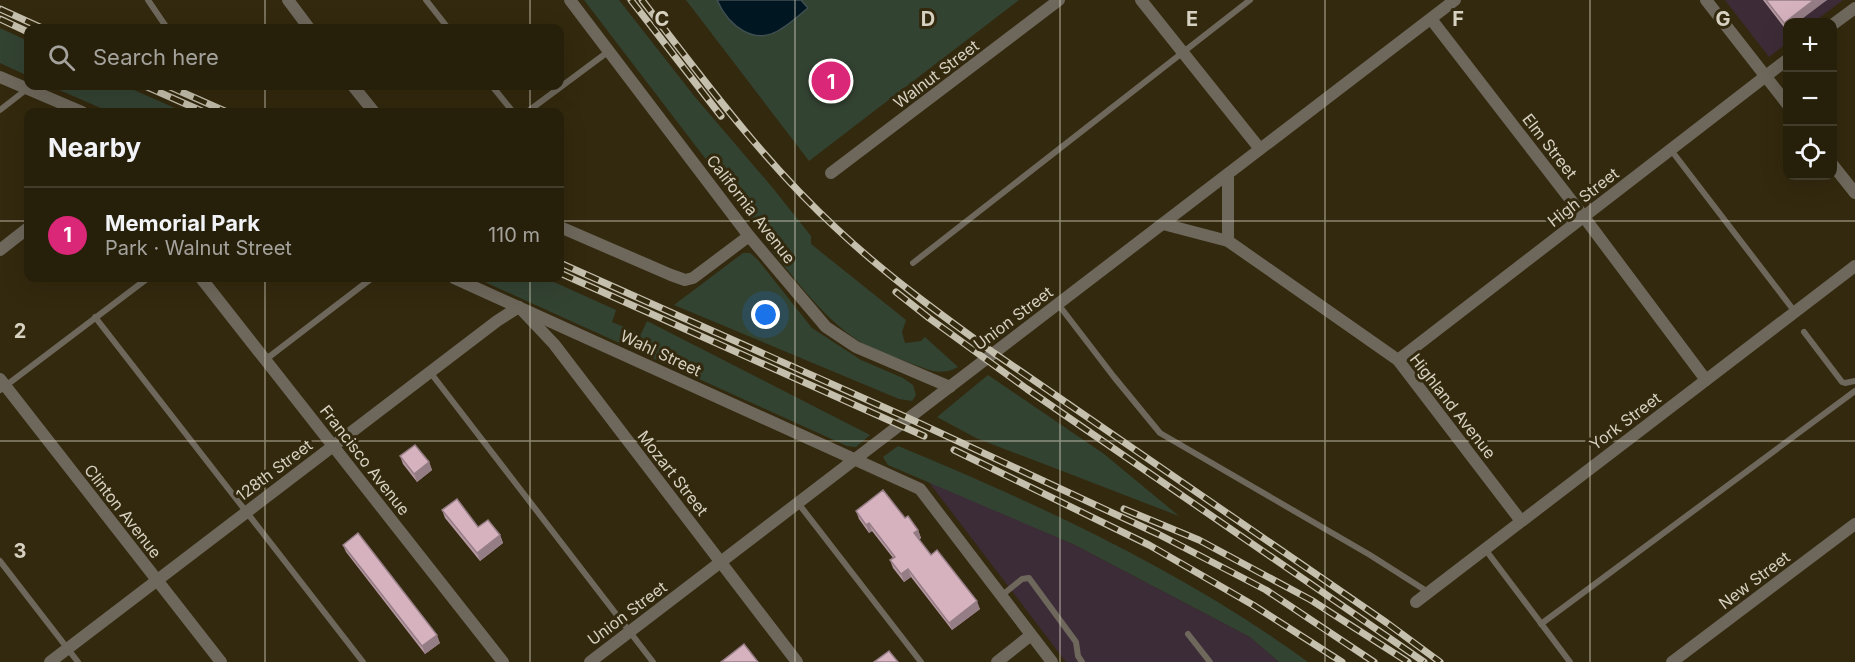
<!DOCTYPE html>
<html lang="en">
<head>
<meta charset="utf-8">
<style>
	body { margin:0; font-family:Inter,sans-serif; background:#322c18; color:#f1f3f6 }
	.controls { position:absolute; right:18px; top:18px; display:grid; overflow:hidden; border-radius:12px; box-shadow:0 6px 24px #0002 }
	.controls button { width:54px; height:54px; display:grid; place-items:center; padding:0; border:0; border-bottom:2px solid #423d2b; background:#261f0a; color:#f1f3f6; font:30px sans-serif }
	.you { position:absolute; left:766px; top:315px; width:21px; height:21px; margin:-15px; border:4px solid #fff; border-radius:50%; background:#1a73e8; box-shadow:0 0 0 9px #1a73e833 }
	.badge { display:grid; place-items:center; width:39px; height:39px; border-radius:50%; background:#db2777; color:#fff; font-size:20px; font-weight:700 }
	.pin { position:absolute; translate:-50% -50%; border:3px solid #fff; box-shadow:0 2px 6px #0006 }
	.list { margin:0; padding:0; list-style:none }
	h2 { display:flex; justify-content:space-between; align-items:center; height:78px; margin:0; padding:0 24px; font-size:26px }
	h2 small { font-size:20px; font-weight:400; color:#a4a29c }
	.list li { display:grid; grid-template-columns:39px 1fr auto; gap:18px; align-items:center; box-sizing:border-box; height:96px; padding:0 24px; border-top:2px solid #423d2b }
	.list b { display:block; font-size:22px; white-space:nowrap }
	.list p { margin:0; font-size:20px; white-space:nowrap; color:#a4a29c }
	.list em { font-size:20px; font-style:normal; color:#a4a29c }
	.icon { flex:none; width:33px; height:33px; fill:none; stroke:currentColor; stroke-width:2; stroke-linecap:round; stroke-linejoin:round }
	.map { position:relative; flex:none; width:1855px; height:662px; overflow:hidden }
	.search { position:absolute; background:#261f0a; box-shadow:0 6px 24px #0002; left:24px; top:24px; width:540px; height:66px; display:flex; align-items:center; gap:15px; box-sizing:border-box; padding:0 21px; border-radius:12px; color:#a4a29c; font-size:22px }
	.panel { position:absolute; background:#261f0a; box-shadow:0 6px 24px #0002; left:24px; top:108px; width:540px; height:174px; border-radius:12px }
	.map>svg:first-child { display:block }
	.industrial { fill:#3c2c37 }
	.education { fill:#3d2c37 }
	.green { fill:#334332 }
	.water { fill:#001721; stroke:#404f51; stroke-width:1.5 }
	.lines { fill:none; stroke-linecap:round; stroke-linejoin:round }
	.service { stroke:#6e675b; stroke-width:6 }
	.minor { stroke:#6e675b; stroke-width:12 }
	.rail-casing { stroke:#c5bfad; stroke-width:7 }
	.rail { stroke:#33290e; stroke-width:4.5; stroke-dasharray:14; stroke-linecap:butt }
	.wall { fill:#b799a3 }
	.shaded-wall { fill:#957d85 }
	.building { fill:#d5b2be; stroke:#957d85; stroke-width:1.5 }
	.grid { fill:none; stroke:#d7d1c1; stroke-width:1.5; stroke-opacity:0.55 }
	.labels { text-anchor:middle; stroke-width:6; stroke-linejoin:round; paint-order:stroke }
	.street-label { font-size:16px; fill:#d7d1c1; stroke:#33290e }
	.grid-label { font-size:20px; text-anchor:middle; font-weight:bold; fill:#d7d1c1; stroke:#33290e; stroke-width:6; stroke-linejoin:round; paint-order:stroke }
</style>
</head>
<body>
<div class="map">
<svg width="1855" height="662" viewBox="0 0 1855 662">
	<rect width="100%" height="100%" fill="#33290e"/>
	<!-- industrial -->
	<polygon class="industrial" points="928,481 1075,545 1250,637 1279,662 1066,662"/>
	<!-- education -->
	<polygon class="education" points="1725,0 1843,0 1814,22 1788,22 1787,43 1769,57"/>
	<!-- green -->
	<g class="green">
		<path d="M584,0h35l76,97 77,90 39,49v8l95,76 -4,12 3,11 16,-2 4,-4 33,30c-18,10 -31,2 -48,-4 -14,-6 -30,-10 -43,-17 -39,-22 -67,-61 -95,-95l-2,-8z"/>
		<polygon points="686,0 1019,0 809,161"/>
		<polygon points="0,28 28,41 28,76 0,63"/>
		<polygon points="50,86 125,86 184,112 110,112"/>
		<polygon points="743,253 750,253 758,260 812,328 861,360 903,378 913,385 916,395 912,401 899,399 674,305"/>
		<polygon points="476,278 545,278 616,310 612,322 641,334 647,321 870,435 856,447 847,446"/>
		<polygon points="988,375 1104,454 1179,516 976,438 937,417"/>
		<path d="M898,446c143,59 285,125 410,216h-29l-29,-25 -175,-92 -187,-80 -5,-8z"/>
	</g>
	<!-- water -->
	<path class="water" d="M717,0h84l7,8c-9,7 -17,15 -27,21 -27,18 -53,-4 -64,-29z"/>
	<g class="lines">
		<!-- service -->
		<g class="service">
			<polyline points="148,0 167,28"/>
			<polyline points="426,0 448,28"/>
			<polyline points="492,86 513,112"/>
			<polyline points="0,110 27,89"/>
			<polyline points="527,112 609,51"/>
			<polyline points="1671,150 1795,312"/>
			<polyline points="913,263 1250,0"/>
			<polyline points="1058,304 1114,377 1160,433 1370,555 1428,592"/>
			<polyline points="95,317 363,662"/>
			<polyline points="1804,332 1842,382 1845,383 1855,381"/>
			<polyline points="265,360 372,278"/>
			<polyline points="430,372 653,662"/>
			<polyline points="0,390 148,278"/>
			<polyline points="798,503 921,662"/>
			<polyline points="1485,549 1570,662"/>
			<polyline points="0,561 78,662"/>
			<polyline points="1001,596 1022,579 1029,578 1076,642 1078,656 1082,662"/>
			<polyline points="1541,624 1855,391"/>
			<polyline points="1188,634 1210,662"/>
		</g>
		<!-- minor -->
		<g class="minor">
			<polyline points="288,0 309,28"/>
			<polyline points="570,0 749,236 826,327 856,347 950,387"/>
			<polyline points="1141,0 1260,149"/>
			<polyline points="1706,0 1788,105"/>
			<polyline points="1431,19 1584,217 1706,380"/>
			<polyline points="1832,25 1855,8"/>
			<polyline points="0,77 82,112"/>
			<polyline points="353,86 374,112"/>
			<polyline points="1832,164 1855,193"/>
			<polyline points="831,173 1059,0"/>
			<polyline points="1228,174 1228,241"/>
			<polyline points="1163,224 1228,241 1398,360 1521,521"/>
			<polyline points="560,227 671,275 685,280 693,278 749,236"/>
			<polyline points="0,250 28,228"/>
			<polyline points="201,278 503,662"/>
			<polyline points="454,278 920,489 1052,662"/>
			<polyline points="1398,360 1788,59"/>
			<polyline points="0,379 221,662"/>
			<polyline points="1416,602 1855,266"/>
			<polyline points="50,662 497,321 519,307 554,344 797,662"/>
			<polyline points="590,662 1455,0"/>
			<polyline points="997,662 1031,635"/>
			<polyline points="1672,662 1855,524"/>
		</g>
		<defs>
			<g id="rail">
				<polyline points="631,0 721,116"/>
				<path d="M642,0c61,79 121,161 195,229 49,46 103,85 157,124l393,270 53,39"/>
				<polyline points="0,9 42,28"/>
				<polyline points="0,19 28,32"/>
				<polyline points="145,86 204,112"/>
				<polyline points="168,86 227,112"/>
				<polyline points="560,263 908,418 1158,534 1266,590 1374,662"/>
				<polyline points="560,273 924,436"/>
				<polyline points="896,292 929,318 1027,389 1424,662"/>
				<polyline points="954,450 1149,545 1253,605 1342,662"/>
				<polyline points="1124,509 1199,540 1311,600 1408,662"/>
			</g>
		</defs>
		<!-- rail casing -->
		<use href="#rail" class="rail-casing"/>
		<!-- rail -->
		<use href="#rail" class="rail"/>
	</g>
	<!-- wall -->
	<g class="wall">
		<polygon points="1763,0 1827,0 1788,22 1788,31 1787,31"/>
		<polygon points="400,456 429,462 432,470 417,482 403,464"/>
		<polygon points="442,510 478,527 500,535 503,543 480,561 445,518"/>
		<polygon points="856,511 905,518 918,530 921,538 919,540 931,555 980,609 952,630 911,577 904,582 893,568 890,560 893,558 872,531 869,533 859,519"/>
		<polygon points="343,545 440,643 425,654 346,552"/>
	</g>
	<!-- shaded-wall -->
	<g class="shaded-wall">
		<polygon points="1814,0 1827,0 1798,22 1788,22 1788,31 1787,31 1784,23"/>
		<polygon points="429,462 432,470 417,482 414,474"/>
		<polygon points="869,523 872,531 869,533 866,525"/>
		<polygon points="918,530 921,538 917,541 914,533"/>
		<polygon points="500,535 503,543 480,561 477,553"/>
		<polygon points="908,569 911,577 904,582 901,574"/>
		<polygon points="977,601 980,609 952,630 949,623"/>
		<polygon points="437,635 440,643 425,654 422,646"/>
	</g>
	<!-- building -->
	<g class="building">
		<polygon points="1766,0 1814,0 1784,23"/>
		<polygon points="415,445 429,462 414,474 400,456"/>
		<polygon points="883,490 905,518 908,516 918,530 914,533 931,555 937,550 977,601 949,623 908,569 901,574 890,560 895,557 869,523 866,525 856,511"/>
		<polygon points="457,499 478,527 488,520 500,535 477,553 442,510"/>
		<polygon points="358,533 437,635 422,646 343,545"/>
		<polygon points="744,644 758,662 721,662"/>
		<polygon points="889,651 898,662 874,662"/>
	</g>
	<!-- grid -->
	<path class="grid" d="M265,0v28M530,0v28M795,0v662M1060,0v662M1325,0v662M1590,0v662M265,86v26M530,86v26M0,221h28M560,221h1295M265,278v384M530,278v384M0,441h1855"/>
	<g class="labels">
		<!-- street labels -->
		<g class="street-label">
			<text transform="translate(936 74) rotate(-37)" y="6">Walnut Street</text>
			<text transform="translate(1550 146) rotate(52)" y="6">Elm Street</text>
			<text transform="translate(1583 197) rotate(-38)" y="6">High Street</text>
			<text transform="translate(751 209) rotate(52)" y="6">California Avenue</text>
			<text transform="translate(1013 318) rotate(-37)" y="6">Union Street</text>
			<text transform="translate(661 353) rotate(25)" y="6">Wahl Street</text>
			<text transform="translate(1453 406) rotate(52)" y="6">Highland Avenue</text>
			<text transform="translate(1625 421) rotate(-37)" y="6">York Street</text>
			<text transform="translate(365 460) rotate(52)" y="6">Francisco Avenue</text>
			<text transform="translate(274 470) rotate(-37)" y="6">128th Street</text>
			<text transform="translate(673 473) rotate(52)" y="6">Mozart Street</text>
			<text transform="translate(123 511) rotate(52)" y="6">Clinton Avenue</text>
			<text transform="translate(1754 580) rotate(-37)" y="6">New Street</text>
			<text transform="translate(627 613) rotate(-37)" y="6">Union Street</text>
		</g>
	</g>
	<g class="grid-label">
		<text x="662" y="26">C</text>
		<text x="928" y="26">D</text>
		<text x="1192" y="26">E</text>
		<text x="1458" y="26">F</text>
		<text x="1723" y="26">G</text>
		<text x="20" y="338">2</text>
		<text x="20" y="558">3</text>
	</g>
</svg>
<div class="controls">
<button>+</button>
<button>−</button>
<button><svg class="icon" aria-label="locate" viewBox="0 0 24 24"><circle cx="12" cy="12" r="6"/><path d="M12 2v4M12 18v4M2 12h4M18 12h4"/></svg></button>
</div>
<div class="you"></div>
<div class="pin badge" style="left:831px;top:81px">1</div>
<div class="search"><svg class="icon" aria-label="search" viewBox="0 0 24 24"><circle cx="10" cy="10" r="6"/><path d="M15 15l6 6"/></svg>Search here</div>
<section class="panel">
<h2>Nearby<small></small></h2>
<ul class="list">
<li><span class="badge">1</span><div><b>Memorial Park</b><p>Park · Walnut Street</p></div><em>110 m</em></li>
</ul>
</section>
</div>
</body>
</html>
